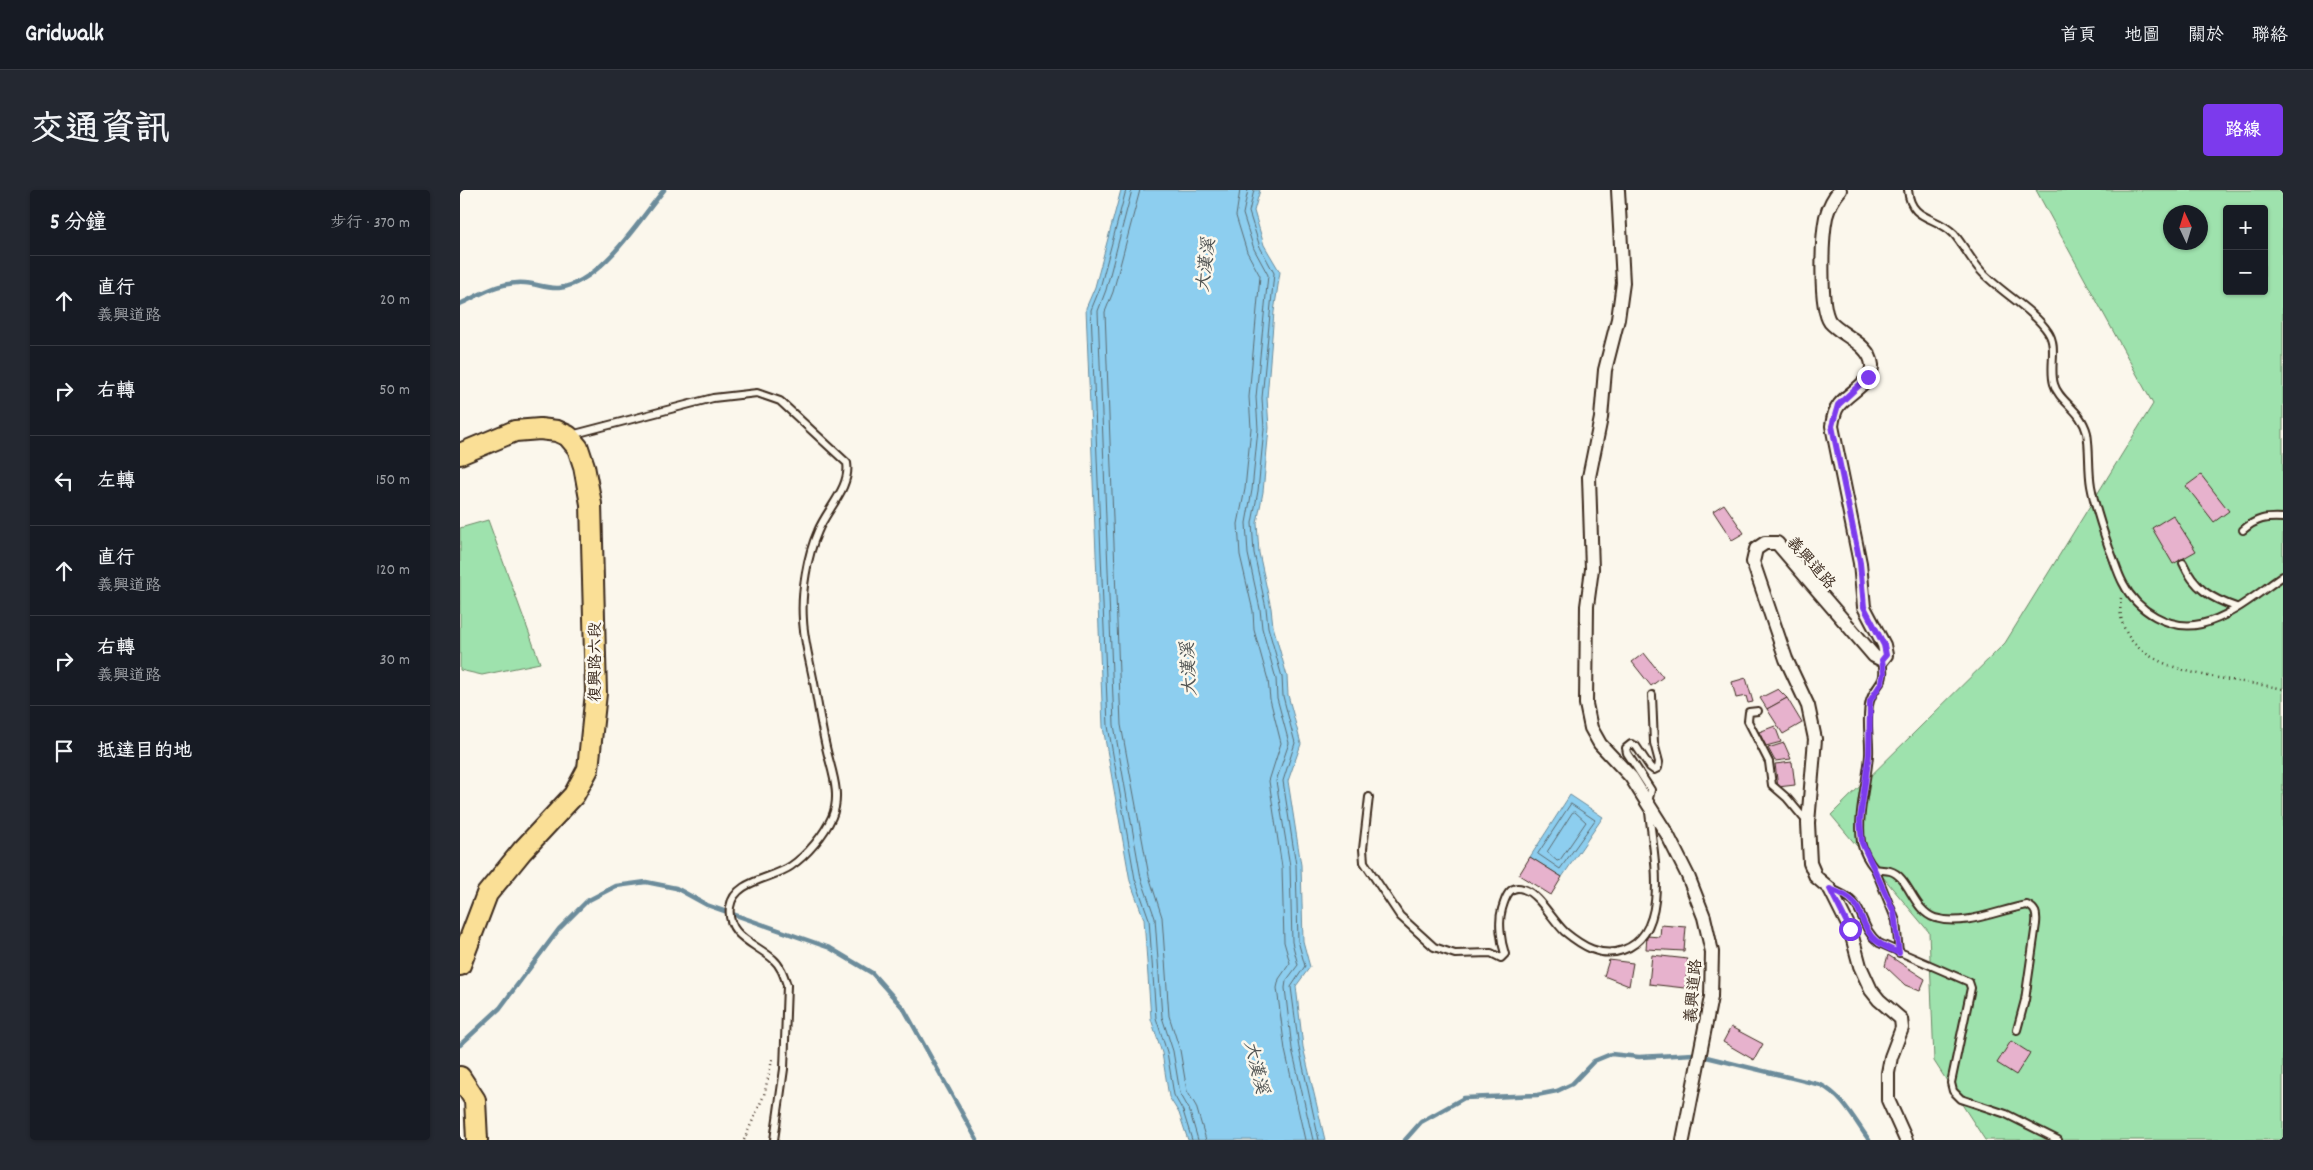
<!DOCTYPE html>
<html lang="zh-TW">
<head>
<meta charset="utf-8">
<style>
	body { margin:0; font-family:Dekko,"LXGW WenKai TC",sans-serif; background:#242831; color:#f1f3f6 }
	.controls { position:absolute; right:15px; top:15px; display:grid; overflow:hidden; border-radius:5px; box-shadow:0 1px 4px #0004 }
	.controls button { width:45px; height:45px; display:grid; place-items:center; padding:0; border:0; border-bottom:1px solid #363941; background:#171b24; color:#f1f3f6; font:25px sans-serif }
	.compass { position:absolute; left:1703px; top:15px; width:45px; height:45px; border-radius:50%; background:#171b24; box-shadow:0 1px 4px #0004; rotate:356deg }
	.stop { position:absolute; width:15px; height:15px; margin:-11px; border:4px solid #7c3aed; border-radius:50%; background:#fff }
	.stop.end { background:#7c3aed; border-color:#fff; box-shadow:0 1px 5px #0008 }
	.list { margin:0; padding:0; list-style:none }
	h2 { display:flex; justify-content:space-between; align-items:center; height:65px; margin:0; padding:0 20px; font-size:21px }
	h2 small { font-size:16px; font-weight:400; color:#9ea1a6 }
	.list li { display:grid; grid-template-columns:32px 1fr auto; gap:15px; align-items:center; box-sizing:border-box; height:90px; padding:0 20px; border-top:1px solid #363941 }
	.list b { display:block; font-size:19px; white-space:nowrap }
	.list p { margin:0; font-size:16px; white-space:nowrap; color:#9ea1a6 }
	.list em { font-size:16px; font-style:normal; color:#9ea1a6 }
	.icon { flex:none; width:28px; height:28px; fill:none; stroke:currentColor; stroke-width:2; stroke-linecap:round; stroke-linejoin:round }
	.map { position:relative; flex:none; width:1823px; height:950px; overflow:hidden; border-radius:5px }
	header { display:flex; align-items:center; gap:30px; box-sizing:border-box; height:70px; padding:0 25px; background:#171b24; border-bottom:1px solid #363941 }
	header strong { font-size:24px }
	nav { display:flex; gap:28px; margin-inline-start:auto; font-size:18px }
	.intro { display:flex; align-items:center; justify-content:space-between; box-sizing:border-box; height:120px; padding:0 30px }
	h1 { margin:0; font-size:35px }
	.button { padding:12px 22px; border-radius:5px; background:#7c3aed; color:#fff; font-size:18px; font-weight:700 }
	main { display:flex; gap:30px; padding:0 30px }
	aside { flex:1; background:#171b24; border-radius:5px; box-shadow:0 1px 4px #0004 }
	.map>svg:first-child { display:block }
	.green { fill:#9ee2ad; stroke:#6c8666; fill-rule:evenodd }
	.water { fill:#8dceef; stroke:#6c8c9b }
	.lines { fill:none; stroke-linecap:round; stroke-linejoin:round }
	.shore { stroke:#5c6c72; stroke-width:1 }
	.stream { stroke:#6c8c9b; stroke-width:4.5 }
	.building { fill:#e7b2cd; stroke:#3b2a1e }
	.service-casing { stroke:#3b2a1e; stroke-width:10 }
	.minor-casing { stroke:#3b2a1e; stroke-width:16 }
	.primary-casing { stroke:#3b2a1e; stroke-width:24 }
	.path { stroke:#3b2a1e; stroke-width:2.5; stroke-dasharray:1 4; stroke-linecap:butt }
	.service { stroke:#fbf7ec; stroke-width:6 }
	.minor { stroke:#fbf7ec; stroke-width:12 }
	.primary { stroke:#fadf96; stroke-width:20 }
	.route { stroke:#7c3aed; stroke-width:6 }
	.labels { text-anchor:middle; stroke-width:5; stroke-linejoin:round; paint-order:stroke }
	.street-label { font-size:16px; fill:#3b2a1e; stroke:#fbf7ec }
	.water-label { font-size:18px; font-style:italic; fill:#505352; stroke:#fbf7ec }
</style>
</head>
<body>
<header>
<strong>Gridwalk</strong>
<nav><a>首頁</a><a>地圖</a><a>關於</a><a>聯絡</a></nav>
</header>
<div class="intro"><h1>交通資訊</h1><a class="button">路線</a></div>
<main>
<aside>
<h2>5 分鐘<small>步行 · 370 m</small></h2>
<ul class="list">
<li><svg class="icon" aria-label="ahead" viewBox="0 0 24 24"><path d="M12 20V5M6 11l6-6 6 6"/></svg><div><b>直行</b><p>義興道路</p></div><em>20 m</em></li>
<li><svg class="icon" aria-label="right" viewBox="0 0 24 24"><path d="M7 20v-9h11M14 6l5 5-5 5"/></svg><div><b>右轉</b></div><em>50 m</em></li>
<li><svg class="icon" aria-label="left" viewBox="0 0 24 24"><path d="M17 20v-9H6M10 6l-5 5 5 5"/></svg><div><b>左轉</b></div><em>150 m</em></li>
<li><svg class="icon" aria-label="ahead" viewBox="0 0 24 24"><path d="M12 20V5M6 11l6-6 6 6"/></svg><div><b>直行</b><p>義興道路</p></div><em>120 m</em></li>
<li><svg class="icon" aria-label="right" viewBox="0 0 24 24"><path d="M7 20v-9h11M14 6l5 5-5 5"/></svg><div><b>右轉</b><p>義興道路</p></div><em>30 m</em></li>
<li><svg class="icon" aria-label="arrive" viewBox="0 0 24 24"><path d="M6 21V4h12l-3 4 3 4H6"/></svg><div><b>抵達目的地</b></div></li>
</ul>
</aside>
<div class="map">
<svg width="1823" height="950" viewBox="0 0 1823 950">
	<rect width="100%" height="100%" fill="#fbf7ec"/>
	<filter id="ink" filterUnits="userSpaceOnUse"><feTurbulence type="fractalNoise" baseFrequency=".02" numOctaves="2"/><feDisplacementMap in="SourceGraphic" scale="10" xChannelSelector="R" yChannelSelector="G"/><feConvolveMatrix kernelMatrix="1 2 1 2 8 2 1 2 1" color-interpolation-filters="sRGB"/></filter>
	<g filter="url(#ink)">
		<!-- green -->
		<g class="green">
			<path d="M1576,0h247v950h-298l-51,-79 -5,-129 -98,-117 174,-172 148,-239zM1767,19h37v82h-37zM1710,22h30v30h-30z"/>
			<polygon points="28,330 80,473 22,485 0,480 0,338"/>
		</g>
		<!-- water -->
		<g class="water">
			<polygon points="661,0 800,0 794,21 804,55 820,82 814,122 807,208 809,238 803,302 797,333 799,363 811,418 813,436 827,486 828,505 841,554 828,591 841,675 843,751 850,777 836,796 843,857 865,950 728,950 719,923 709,907 702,863 691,829 684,729 670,691 643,537 626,118 635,97"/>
			<polygon points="1110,605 1143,627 1102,687 1070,667"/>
		</g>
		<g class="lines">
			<!-- shore -->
			<g class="shore">
				<polyline points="666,0 640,98 631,120 648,536 675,689 689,729 696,828 707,862 714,905 723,921 732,950"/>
				<polyline points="672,0 646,100 638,121 654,535 681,688 695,728 702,827 713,861 720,903 729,919 738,950"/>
				<polyline points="680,0 653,102 645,122 661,535 689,686 702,727 709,826 720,860 727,901 736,916 746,950"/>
				<polyline points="780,0 776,26 787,62 800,86 789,207 791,238 785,299 778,334 780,365 793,421 794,440 808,490 810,509 821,553 809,591 822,677 824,752 830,773 819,789 817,798 825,860 845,950"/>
				<polyline points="788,0 783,24 794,59 808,85 796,207 798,239 792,300 786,333 788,364 800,419 802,438 816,489 817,508 829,553 816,591 830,676 832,752 838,775 826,791 825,798 832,859 853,950"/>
				<polyline points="794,0 789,22 800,57 814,83 802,208 804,239 798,301 792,333 794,363 806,418 808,437 822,487 823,506 835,553 823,591 836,675 838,751 845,776 831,797 839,858 859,950"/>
				<polygon points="1111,614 1135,630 1100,679 1078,664"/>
				<polygon points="1115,622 1126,632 1100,670 1097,671 1087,662 1112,623"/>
			</g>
			<!-- stream -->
			<g class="stream">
				<path d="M0,114c21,-10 41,-23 65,-21 12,1 22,6 34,5 42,-5 80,-68 105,-98"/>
				<polyline points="0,855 40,818 99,739 127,711 156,696 186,692 216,698 247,715 370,758 412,783 444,819 517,950"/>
				<path d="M945,950l16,-18 43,-24 73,-3 20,-4 15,-7 22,-23 17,-7 28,3 55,-3 127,31c22,11 34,36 48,55"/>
			</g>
		</g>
		<!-- building -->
		<g class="building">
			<polygon points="1741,285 1769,321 1754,332 1726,296"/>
			<polygon points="1264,314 1284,343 1272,350 1253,321"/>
			<polygon points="1713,325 1736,361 1713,374 1692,338"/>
			<polygon points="1184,463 1203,487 1191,496 1172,472"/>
			<polygon points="1286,488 1293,512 1288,513 1286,506 1276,508 1272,492"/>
			<polygon points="1318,499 1327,508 1307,519 1300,508"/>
			<polygon points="1327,508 1342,533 1323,544 1307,519"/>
			<polygon points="1315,536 1321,552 1306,556 1299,542"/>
			<polygon points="1324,553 1331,569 1315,571 1308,558"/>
			<polygon points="1332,572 1335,595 1318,597 1315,574"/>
			<polygon points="1070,667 1102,687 1091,705 1059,685"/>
			<polygon points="1201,735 1226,737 1224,761 1186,759 1187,746 1200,747"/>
			<polygon points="1192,765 1228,769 1225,798 1189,794"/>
			<polygon points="1428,765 1465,789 1460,801 1445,795 1425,776"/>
			<polygon points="1149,770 1173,773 1169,796 1144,786"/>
			<polygon points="1271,837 1303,854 1294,870 1263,852"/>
			<polygon points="1551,851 1570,863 1556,885 1537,873"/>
		</g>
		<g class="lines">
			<defs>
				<g id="service">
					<path d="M1448,0c3,32 28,25 46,44 10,12 17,26 27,37 19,21 53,39 67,61 10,14 1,36 6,52 5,18 27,25 33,49 3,17 1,36 4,53 4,22 11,42 18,62 5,11 8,24 14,35 14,28 47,48 78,41 30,-7 57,-31 82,-48"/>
					<path d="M111,245l142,-37 44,-5 23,8 67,62c4,24 -20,46 -29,68 -11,25 -17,61 -15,89 1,21 7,42 11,63 4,21 7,43 12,64 5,23 16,47 6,70 -8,18 -25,38 -41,49 -18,13 -57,14 -61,41 -4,29 25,36 43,52 8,7 11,17 14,26l-3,84 -10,71"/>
					<path d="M1783,340c14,-12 23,-13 40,-12"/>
					<path d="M1723,373c11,25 27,35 53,44"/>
					<path d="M1422,470c5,27 -6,21 -12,41 -5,17 0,37 -1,54 -2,28 -12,59 -8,87 2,10 8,20 14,27 5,1 11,1 15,2 19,5 23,40 45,47 30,9 63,-8 92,-13 9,4 10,9 9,19l-11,76 -8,30"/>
					<polyline points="1298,521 1289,522 1288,531 1309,572 1312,595 1327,608 1347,632"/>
					<path d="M909,607l-6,52 1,13 36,54 34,31 21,7 36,-1 10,5 4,-4c-4,-12 -7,-32 -3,-45 3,-10 7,-25 21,-20 15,4 30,32 42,43 17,14 36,26 58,18 49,-17 30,-99 26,-138"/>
					<polyline points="1188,612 1191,600 1167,563 1166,558 1171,554 1176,556 1190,577 1194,580 1198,578 1199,572 1194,553 1192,505"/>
					<polyline points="1415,679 1436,731 1439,763"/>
					<path d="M1371,699c39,14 24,34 48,54l90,39 2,6 -20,95 2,8 8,8 45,15 52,26"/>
				</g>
				<g id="minor">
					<polyline points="1158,0 1163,93 1158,129 1145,180 1141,228 1129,287 1132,379 1127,416 1126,514 1131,538 1140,554 1171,587 1207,644 1228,686 1244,727 1252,762 1251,807 1223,950"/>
					<path d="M1380,0c-7,8 -11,16 -14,27 -4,19 -7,90 4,105 12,14 40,22 42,43 1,17 -24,28 -33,40 -5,6 -6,14 -7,21l28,137 4,44 20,38 2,10 -4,5 -8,-4 -97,-113h-12l-9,6 -3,13 33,97 22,47 7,33 -7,84 2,40 6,14 14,12 20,40 10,37 11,24 8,10 22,19 1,9 -11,29 -3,16v27l18,40"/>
				</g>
				<g id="primary">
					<polyline points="0,264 55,241 80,239 97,241 108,246 118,258 124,276 131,314 136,503 128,579 114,605 62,661 27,704 0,775"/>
					<polyline points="0,887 15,910 17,950"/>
				</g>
			</defs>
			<!-- service casing -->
			<use href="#service" class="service-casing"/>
			<!-- minor casing -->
			<use href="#minor" class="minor-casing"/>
			<!-- primary casing -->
			<use href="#primary" class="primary-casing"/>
			<!-- path -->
			<g class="path">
				<path d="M1661,408c-11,79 112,79 162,91"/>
				<polyline points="284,950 304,905 313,866"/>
			</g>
			<!-- service -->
			<use href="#service" class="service"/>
			<!-- minor -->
			<use href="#minor" class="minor"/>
			<!-- primary -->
			<use href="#primary" class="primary"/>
		</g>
	</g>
	<g class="lines" filter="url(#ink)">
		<!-- route -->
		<path class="route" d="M1390,739l-20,-40c37,13 24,24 42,48 7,8 18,12 27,16l-5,-41 -32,-69 -2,-23 9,-66 1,-53 12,-19 2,-9 -2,-13 4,-5 -2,-10 -20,-38 -4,-44 -28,-137 6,-21 30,-28"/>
	</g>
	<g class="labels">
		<!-- street labels -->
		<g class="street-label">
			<text transform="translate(1352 372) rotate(48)" y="6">義興道路</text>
			<text transform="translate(134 472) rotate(-90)" y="6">復興路六段</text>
			<text transform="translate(1232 801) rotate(-85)" y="6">義興道路</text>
		</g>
		<!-- water labels -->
		<g class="water-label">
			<text transform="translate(745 75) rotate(-83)" y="6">大漢溪</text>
			<text transform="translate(728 479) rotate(-93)" y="6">大漢溪</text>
			<text transform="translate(797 877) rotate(76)" y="6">大漢溪</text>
		</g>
	</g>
</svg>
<div class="controls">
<button>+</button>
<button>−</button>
</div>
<svg class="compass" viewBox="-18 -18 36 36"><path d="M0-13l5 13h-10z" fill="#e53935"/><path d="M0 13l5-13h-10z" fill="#9ea1a6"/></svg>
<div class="stop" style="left:1390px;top:739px"></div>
<div class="stop end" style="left:1408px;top:187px"></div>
</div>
</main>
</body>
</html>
